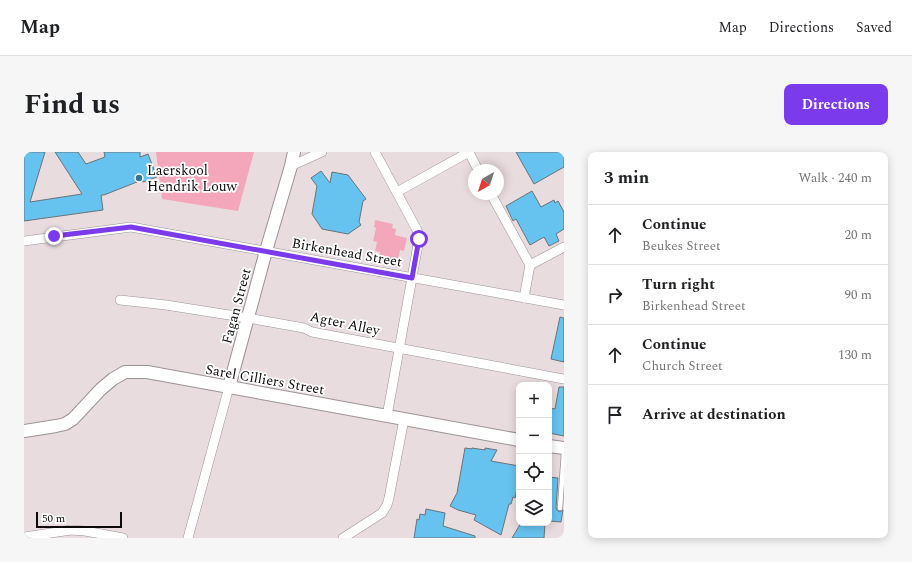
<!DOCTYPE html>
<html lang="en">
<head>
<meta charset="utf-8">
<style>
	body { margin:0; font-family:Spectral,serif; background:#f6f6f6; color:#202124 }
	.controls { position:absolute; right:12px; bottom:12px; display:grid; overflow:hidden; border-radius:8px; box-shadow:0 2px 10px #0003 }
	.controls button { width:36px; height:36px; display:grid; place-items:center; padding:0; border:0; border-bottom:1px solid #e0e0e0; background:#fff; color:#202124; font:20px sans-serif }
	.compass { position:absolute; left:444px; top:12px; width:36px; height:36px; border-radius:50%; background:#fff; box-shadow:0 2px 10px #0003; rotate:219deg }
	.scale { position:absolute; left:12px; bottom:10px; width:86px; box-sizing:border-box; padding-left:4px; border:2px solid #0e0a0b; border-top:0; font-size:11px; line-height:14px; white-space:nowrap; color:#0e0a0b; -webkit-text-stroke:3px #fff; paint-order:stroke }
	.stop { position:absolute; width:12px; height:12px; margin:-9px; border:3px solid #7c3aed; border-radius:50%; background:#fff }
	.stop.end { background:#7c3aed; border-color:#fff; box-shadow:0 1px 4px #0008 }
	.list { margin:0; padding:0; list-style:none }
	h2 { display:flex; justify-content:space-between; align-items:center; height:52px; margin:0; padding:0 16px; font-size:17px }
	h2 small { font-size:13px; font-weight:400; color:#757577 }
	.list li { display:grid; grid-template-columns:26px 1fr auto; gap:12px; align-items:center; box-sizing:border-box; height:60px; padding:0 16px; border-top:1px solid #e0e0e0 }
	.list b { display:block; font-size:15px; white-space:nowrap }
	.list p { margin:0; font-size:13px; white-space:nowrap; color:#757577 }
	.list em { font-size:13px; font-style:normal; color:#757577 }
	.icon { flex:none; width:22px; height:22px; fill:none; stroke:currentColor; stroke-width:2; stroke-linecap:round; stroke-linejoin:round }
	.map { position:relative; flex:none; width:540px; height:386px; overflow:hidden; border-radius:8px }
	header { display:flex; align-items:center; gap:24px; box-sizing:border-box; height:56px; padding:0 20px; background:#fff; border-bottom:1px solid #e0e0e0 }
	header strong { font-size:19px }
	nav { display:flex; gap:22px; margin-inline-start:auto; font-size:14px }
	.intro { display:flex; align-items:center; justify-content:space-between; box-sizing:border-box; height:96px; padding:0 24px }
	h1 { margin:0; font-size:28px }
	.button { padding:10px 18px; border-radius:8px; background:#7c3aed; color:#fff; font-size:14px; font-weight:700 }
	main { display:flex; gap:24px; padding:0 24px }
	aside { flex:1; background:#fff; border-radius:8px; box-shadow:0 2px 10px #0003 }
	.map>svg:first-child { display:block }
	.green { fill:#f4a6bb }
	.building { fill:#66c3f0; stroke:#687378 }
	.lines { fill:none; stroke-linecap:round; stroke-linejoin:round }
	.service-casing { stroke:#9e9295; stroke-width:6 }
	.minor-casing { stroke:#9e9295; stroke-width:10 }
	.tertiary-casing { stroke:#9e9295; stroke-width:14 }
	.service { stroke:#fff; stroke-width:4.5 }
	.minor { stroke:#fff; stroke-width:9 }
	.tertiary { stroke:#fff; stroke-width:12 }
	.route { stroke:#7c3aed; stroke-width:5 }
	.poi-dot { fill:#3b738d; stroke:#fff; stroke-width:1.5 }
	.labels { text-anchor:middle; stroke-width:3.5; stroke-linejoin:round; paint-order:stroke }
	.poi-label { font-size:14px; fill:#0e0a0b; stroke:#fff; text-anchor:start }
	.street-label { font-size:14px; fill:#0e0a0b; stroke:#fff }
</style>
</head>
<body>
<header>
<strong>Map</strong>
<nav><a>Map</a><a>Directions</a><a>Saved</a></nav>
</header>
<div class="intro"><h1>Find us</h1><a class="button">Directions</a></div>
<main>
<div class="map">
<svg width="540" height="386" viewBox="0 0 540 386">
	<rect width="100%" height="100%" fill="#e9dcdf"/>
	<!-- green -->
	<g class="green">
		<polygon points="132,0 230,0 214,59 138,47"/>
		<polygon points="351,68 369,72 368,76 372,77 371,83 383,86 380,99 376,98 374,110 361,107 361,105 356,104 356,100 351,99 353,90 349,89 352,76 350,75"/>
	</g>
	<!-- building -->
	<g class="building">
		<polygon points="0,0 21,0 6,50 58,42 31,0 54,0 62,12 81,5 80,0 116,0 116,5 124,2 133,25 119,30 118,28 80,43 77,43 79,58 0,69"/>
		<polygon points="492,0 540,0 540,15 510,32"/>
		<polygon points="297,19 306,31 308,20 324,23 342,47 339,49 335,70 337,73 324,82 298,77 288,62 293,34 287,26"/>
		<polygon points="508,39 517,55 530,48 531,51 534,49 540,60 540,77 532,82 535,89 525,94 520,85 506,93 492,67 489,69 482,54"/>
		<polygon points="536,165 540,166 540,210 527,207"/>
		<polygon points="535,235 540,235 540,284 525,281 525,256 531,257"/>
		<polygon points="441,296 448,297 448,296 461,298 461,296 473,298 467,309 495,314 495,333 494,333 491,346 489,345 487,352 485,352 477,383 450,368 452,363 434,358 426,354 433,341"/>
		<polygon points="525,325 534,326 532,356 534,359 536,360 539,358 537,370 525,369"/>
		<polygon points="402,357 421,361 419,374 451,384 451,386 390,386 393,367 395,368 396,362 401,363"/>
		<polygon points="497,371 521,371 520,386 488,386"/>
	</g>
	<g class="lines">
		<defs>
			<polyline id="service" points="536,356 540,300"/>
			<g id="minor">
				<polyline points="351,0 393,78 395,87 363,264"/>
				<polyline points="445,0 454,18"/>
				<polyline points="267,14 298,0"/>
				<polyline points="373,40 445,0"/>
				<polyline points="467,42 506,113 500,146"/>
				<polyline points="0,89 107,75 540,153"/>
				<polyline points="506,113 540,95"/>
				<polyline points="96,148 142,153 224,166 280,176 288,180 540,227"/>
				<polyline points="0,385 47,378 61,379 99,386"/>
				<polyline points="164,386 205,235"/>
				<polyline points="319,386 358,361 363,353 365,346 380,267"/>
			</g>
			<g id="tertiary">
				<polyline points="205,235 242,99 267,14 270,0"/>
				<polyline points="0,279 32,274 41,272 49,267 77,237 89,227 101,220 123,220 495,288"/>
				<polyline points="525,294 540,296"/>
			</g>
		</defs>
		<!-- service casing -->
		<use href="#service" class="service-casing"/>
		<!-- minor casing -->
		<use href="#minor" class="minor-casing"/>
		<!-- tertiary casing -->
		<use href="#tertiary" class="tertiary-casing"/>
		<!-- service -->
		<use href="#service" class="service"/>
		<!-- minor -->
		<use href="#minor" class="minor"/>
		<!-- tertiary -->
		<use href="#tertiary" class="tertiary"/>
	</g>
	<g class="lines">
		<!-- route -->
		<polyline class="route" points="30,84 107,75 388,126 395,87"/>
	</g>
	<!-- markers -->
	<circle class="poi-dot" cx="115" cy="26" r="4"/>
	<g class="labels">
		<!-- poi labels -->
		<g class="poi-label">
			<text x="123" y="23">Laerskool<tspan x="123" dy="16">Hendrik Louw</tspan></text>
		</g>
		<!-- street labels -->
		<g class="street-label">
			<text transform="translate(323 100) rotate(10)" y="5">Birkenhead Street</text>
			<text transform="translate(212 154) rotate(-75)" y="5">Fagan Street</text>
			<text transform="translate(321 171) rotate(12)" y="5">Agter Alley</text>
			<text transform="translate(241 227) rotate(10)" y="5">Sarel Cilliers Street</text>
		</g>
	</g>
</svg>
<div class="controls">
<button>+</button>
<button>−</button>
<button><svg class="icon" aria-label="locate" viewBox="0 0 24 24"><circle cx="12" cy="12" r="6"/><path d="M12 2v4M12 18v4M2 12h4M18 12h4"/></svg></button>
<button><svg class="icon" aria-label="layers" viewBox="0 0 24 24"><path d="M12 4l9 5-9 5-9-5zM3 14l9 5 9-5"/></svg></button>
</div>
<svg class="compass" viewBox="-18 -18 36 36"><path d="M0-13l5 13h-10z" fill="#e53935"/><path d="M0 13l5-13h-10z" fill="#757577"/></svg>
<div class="scale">50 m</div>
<div class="stop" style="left:395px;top:87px"></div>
<div class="stop end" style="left:30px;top:84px"></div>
</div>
<aside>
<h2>3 min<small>Walk · 240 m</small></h2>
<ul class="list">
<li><svg class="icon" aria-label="ahead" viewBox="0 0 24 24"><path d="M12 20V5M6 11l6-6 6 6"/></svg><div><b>Continue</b><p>Beukes Street</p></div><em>20 m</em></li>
<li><svg class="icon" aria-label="right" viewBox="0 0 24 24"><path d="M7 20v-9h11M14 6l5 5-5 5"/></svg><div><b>Turn right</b><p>Birkenhead Street</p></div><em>90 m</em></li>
<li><svg class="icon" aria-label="ahead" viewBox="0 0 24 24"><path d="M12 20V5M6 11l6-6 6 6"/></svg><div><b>Continue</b><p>Church Street</p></div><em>130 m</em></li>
<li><svg class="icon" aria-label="arrive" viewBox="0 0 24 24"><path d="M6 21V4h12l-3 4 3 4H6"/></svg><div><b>Arrive at destination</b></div></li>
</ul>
</aside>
</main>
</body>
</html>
